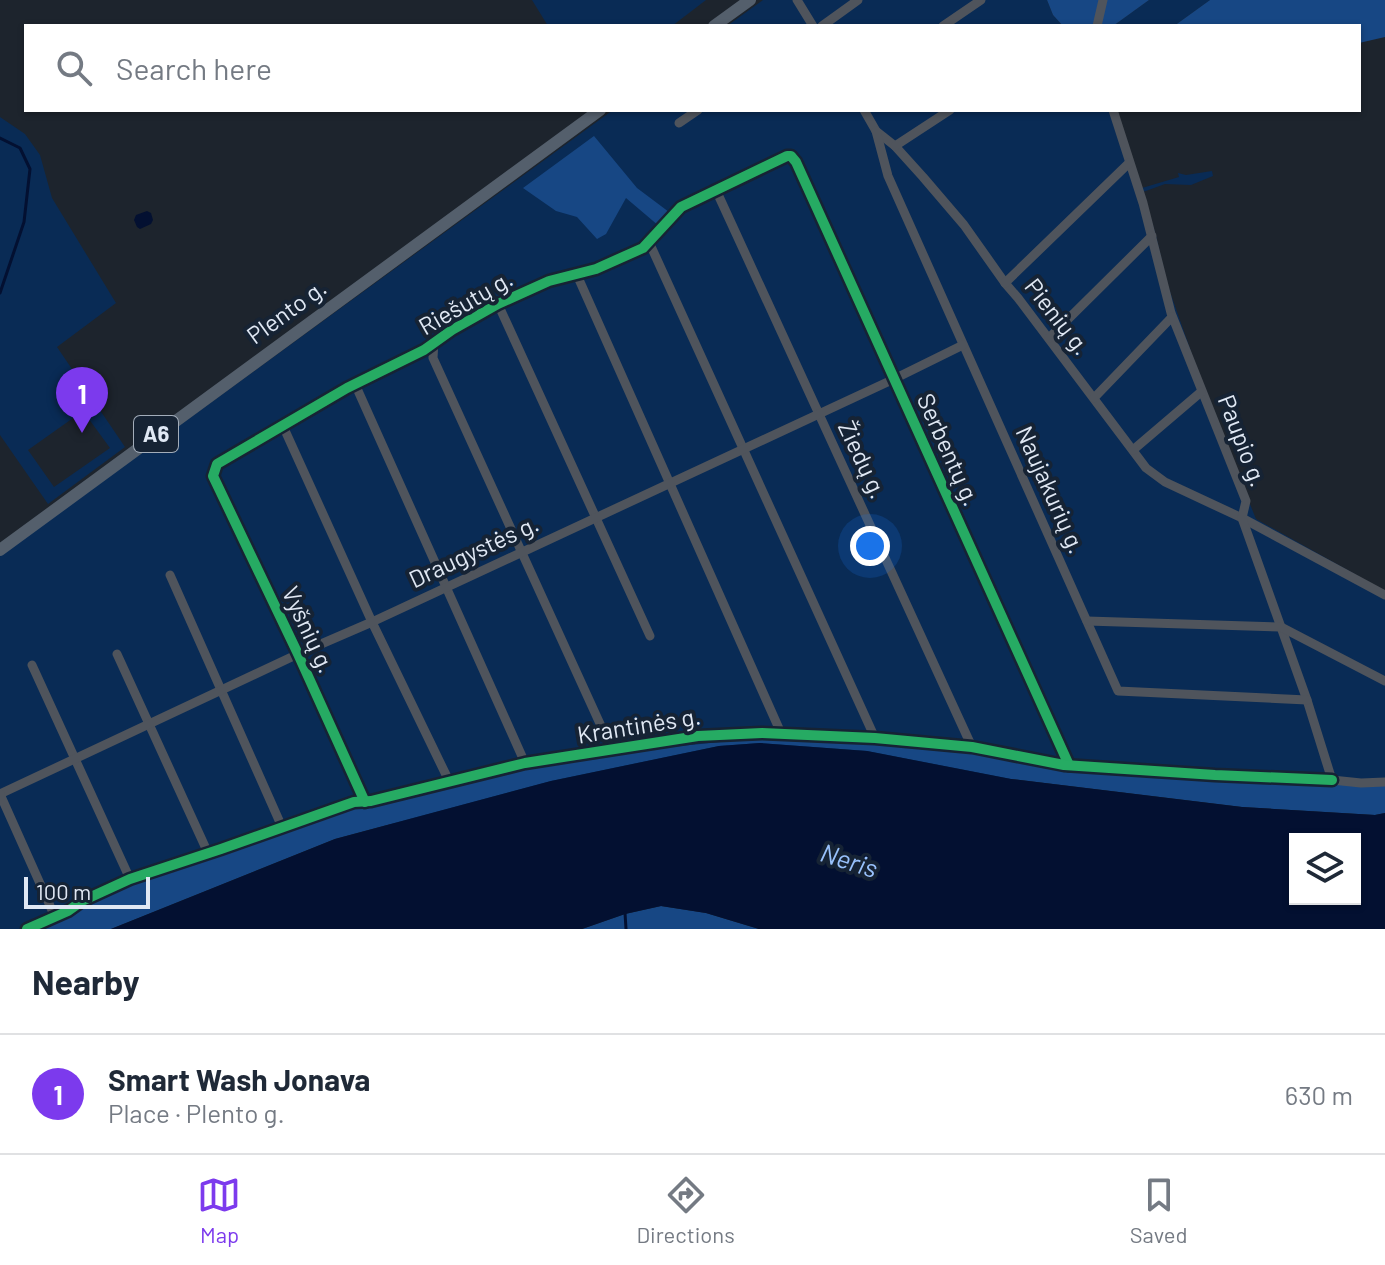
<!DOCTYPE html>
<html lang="en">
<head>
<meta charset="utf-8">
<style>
	body { margin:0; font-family:Barlow,sans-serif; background:#f6f6f7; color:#1f2937 }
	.controls { position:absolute; right:24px; bottom:24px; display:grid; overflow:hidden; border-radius:0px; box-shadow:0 2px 6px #0004 }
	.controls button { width:72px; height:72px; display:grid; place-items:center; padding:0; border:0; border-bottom:2px solid #e0e1e3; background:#fff; color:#1f2937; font:40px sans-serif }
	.scale { position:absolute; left:24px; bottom:20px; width:126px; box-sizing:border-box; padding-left:8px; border:4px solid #e0e8f4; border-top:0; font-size:22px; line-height:28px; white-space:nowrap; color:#e0e8f4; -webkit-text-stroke:6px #162334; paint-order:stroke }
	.you { position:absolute; left:870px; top:546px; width:28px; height:28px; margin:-20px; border:6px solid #fff; border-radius:50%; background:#1a73e8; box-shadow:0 0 0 12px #1a73e833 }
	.badge { display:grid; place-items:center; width:52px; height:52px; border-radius:50%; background:#7c3aed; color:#fff; font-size:26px; font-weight:700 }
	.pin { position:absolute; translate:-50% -66px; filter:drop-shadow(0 2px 4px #0008) }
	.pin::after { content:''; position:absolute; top:42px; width:28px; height:24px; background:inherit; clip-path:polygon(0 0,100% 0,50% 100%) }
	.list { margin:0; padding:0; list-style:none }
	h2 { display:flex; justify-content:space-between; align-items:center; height:104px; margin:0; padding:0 32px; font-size:34px }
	h2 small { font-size:26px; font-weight:400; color:#747a83 }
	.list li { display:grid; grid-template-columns:52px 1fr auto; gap:24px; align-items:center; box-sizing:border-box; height:120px; padding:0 32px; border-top:2px solid #e0e1e3 }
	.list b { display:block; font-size:30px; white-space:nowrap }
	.list p { margin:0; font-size:26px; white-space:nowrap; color:#747a83 }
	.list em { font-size:26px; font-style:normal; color:#747a83 }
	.icon { flex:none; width:44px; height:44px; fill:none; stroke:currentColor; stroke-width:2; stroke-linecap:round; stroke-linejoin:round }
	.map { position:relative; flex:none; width:1385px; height:929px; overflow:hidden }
	.search { position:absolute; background:#fff; box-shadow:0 2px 6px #0004; left:24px; right:24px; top:24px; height:88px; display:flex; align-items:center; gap:20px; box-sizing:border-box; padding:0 28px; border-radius:0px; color:#747a83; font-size:30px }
	.sheet { height:224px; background:#fff }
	nav { display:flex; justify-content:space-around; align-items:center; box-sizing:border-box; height:112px; border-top:2px solid #e0e1e3; background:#fff; font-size:22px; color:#747a83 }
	nav a { display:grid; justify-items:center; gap:4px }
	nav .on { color:#7c3aed }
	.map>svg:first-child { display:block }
	.green { fill:#092b55; fill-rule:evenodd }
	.forest { fill:#174784 }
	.water { fill:#031031; fill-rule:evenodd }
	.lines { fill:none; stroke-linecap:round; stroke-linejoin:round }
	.stream { stroke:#031031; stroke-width:3 }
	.minor { stroke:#4f545c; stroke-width:9 }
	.highway { stroke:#545f6c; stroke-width:12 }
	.cycleway-casing { stroke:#162334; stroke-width:15 }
	.cycleway { stroke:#26ab63; stroke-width:10 }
	.labels { text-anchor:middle; stroke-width:8; stroke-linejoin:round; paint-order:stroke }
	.shield { fill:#162334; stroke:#a3adba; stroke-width:2 }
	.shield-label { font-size:22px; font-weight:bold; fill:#e0e8f4 }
	.street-label { font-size:24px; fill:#e0e8f4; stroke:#162334 }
	.water-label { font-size:26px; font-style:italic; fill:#98c1fb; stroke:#162334 }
</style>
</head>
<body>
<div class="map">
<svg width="1385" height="929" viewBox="0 0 1385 929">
	<rect width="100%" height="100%" fill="#1d242d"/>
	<!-- green -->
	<g class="green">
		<polygon points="532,0 706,0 672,26 548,26"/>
		<polygon points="763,0 1047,0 1053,15 1063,26 727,26"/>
		<polygon points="1149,0 1210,0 1174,26 1113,26"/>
		<polygon points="613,110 1116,110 1142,188 1179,177 1178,173 1186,175 1212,171 1213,176 1191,185 1165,184 1143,192 1156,236 1168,286 1209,403 1256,519 1385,591 1385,786 1208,779 1118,771 279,832 88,901 36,929 0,929 0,556"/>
		<path d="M0,117l25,17 15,21 12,43 64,105 -59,44 68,100 -77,57 -48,-69zM83,411l27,37 -56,39 -26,-37z"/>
	</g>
	<!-- forest -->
	<g class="forest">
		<polygon points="1047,0 1149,0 1113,26 1063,26 1053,15"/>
		<polygon points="1210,0 1385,0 1385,37 1359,43 1359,26 1174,26"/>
		<polygon points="594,136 637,188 669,212 659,226 626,198 606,234 597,239 577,217 556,211 523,188"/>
		<polygon points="782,736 846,739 963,752 1038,762 1208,779 1385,786 1385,813 1375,815 1242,807 1011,779 867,751 760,743 719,746 551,781 335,839 111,929 36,929 88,901 355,805 528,766 629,751"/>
		<polygon points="661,906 706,913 759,929 582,929 625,914"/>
	</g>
	<!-- water -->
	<g class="water">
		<polygon points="147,211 151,213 153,220 151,224 140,229 137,227 134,220 136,215"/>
		<path d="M760,743l107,8 144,28 231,28 133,8 10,-2v116h-626l-53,-16 -45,-7 -36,8 -43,15h-471l224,-90 216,-58 168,-35zM1295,839h60v60h-60z"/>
	</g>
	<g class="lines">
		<!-- stream -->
		<g class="stream">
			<polyline points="0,138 20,148 30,169 24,222 0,293"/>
			<polyline points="625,913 626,929"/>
		</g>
		<!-- minor -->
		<g class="minor">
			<polyline points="797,0 813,26"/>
			<polyline points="822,26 858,0"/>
			<polyline points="943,26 981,0"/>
			<polyline points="1097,26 1103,0"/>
			<polyline points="864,110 876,131 895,146 923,177 964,225 1005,283 1018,298 1146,468 1165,482 1242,518 1385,595"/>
			<polyline points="1113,110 1143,203 1171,313 1246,501 1242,518 1307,700 1332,780 1361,783 1385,782"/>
			<polyline points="679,123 698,110"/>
			<polyline points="876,131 888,176 1118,691 1307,700"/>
			<polyline points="895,146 950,110"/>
			<polyline points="716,190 972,747"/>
			<polyline points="649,242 875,738"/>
			<polyline points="577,275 781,733"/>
			<polyline points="1005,283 1129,163"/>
			<polyline points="498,304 650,636"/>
			<polyline points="1049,338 1152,236"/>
			<polyline points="434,341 433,358 612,750"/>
			<polyline points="355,384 525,763"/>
			<polyline points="1094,398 1172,317"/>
			<polyline points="283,426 372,622 449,781"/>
			<polyline points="1133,450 1201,392"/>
			<polyline points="170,575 282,827"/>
			<polyline points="1087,621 1281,627 1385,681"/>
			<polyline points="117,654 208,853"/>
			<polyline points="32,665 130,879"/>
			<polyline points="0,794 298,654 372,622 894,379 963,345"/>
			<polyline points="0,794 55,917"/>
			<polyline points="365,802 298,654 213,476 217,464 347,388 424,350 452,330 498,304 549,281 596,269 643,248 681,207 787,156 791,156 796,162 1069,765"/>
			<polyline points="27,929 68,911 82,901 130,879 221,849 354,802 371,801 525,763 698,736 762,733 875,738 972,747 1064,765 1215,775 1332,780"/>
		</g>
		<!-- highway -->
		<g class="highway">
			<polyline points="714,26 750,0"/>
			<polyline points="0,550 600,110"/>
		</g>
		<defs>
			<g id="cycleway">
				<polyline points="365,802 298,654 213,476 217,464 347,388 424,350 452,330 498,304 549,281 596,269 643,248 681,207 787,156 791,156 796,162 1069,765"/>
				<polyline points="27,929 68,911 82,901 130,879 221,849 354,802 371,801 525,763 698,736 762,733 875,738 972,747 1064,765 1215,775 1332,780"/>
			</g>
		</defs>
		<!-- cycleway casing -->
		<use href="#cycleway" class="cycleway-casing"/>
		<!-- cycleway -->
		<use href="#cycleway" class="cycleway"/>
	</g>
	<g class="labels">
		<!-- shield labels -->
		<rect class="shield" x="134" y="416" width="44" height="36" rx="6"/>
		<g class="shield-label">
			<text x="156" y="442">A6</text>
		</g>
		<!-- street labels -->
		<g class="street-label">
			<text transform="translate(466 303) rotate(-30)" y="8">Riešutų g.</text>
			<text transform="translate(287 312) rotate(-36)" y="8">Plento g.</text>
			<text transform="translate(1057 317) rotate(52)" y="8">Pienių g.</text>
			<text transform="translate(1242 441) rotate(69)" y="8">Paupio g.</text>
			<text transform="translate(948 450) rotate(66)" y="8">Serbentų g.</text>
			<text transform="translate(862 460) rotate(65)" y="8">Žiedų g.</text>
			<text transform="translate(1050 490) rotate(66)" y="8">Naujakurių g.</text>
			<text transform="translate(474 552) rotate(-25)" y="8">Draugystės g.</text>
			<text transform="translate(308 630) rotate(65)" y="8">Vyšnių g.</text>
			<text transform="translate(639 726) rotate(-9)" y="8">Krantinės g.</text>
		</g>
		<!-- water labels -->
		<g class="water-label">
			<text transform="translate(849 861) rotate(18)" y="9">Neris</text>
		</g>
	</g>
</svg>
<div class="controls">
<button><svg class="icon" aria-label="layers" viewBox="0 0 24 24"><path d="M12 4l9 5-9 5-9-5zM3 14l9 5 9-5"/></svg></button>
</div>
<div class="scale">100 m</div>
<div class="you"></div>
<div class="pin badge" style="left:82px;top:433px">1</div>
<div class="search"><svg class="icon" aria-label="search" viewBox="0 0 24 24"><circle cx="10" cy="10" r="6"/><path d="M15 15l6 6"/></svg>Search here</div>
</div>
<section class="sheet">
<h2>Nearby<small></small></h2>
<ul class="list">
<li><span class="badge">1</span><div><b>Smart Wash Jonava</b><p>Place · Plento g.</p></div><em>630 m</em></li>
</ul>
</section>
<nav>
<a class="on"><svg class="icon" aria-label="map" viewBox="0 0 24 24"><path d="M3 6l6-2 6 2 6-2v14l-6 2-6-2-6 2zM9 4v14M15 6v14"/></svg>Map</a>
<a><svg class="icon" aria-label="directions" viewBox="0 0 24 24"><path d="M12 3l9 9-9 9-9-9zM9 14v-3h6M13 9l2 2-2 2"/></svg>Directions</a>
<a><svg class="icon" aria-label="saved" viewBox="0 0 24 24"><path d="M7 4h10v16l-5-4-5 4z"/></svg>Saved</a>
</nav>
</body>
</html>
